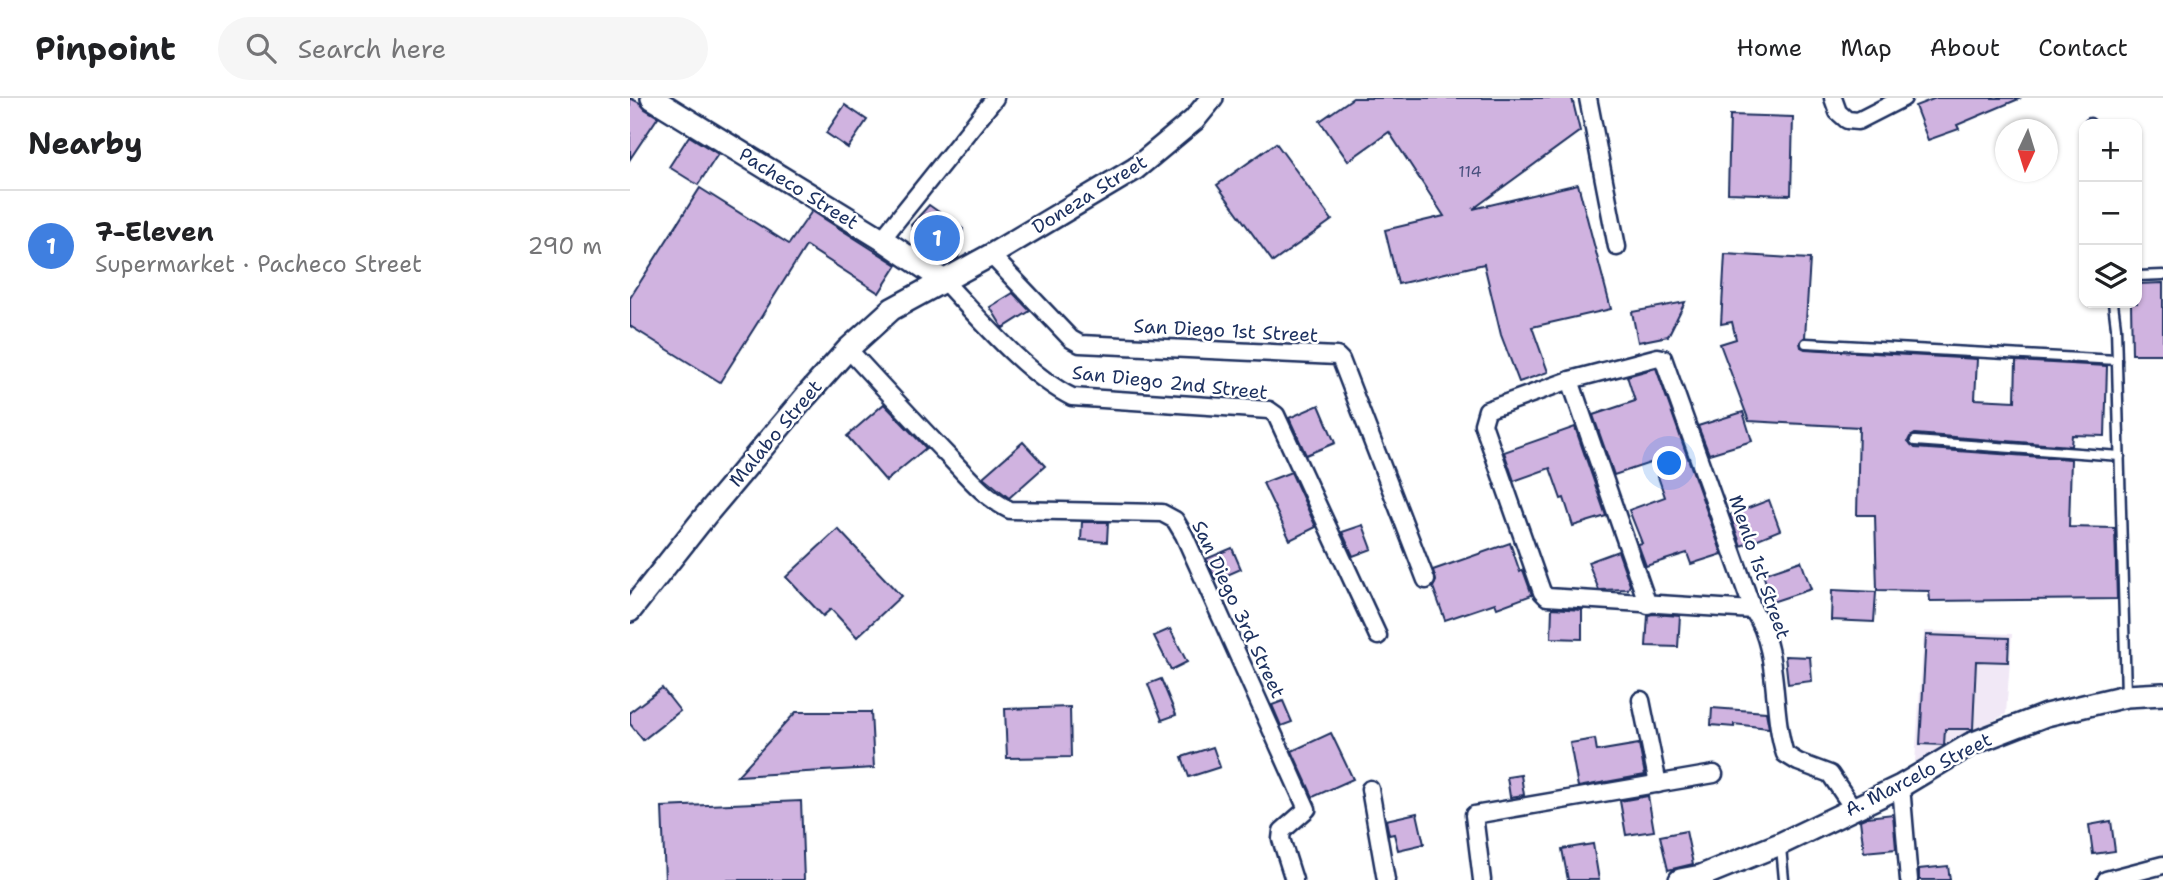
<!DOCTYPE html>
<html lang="en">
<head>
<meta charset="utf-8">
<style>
	body { margin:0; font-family:"Shantell Sans",sans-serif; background:#f6f6f6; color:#202124 }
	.controls { position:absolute; right:21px; top:21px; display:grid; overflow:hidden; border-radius:14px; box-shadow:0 2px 5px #0004 }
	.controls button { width:63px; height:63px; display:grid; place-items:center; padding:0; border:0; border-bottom:2px solid #e0e0e0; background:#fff; color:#202124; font:35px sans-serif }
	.compass { position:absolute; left:1365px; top:21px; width:63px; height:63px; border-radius:50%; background:#fff; box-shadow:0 2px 5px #0004; rotate:184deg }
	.you { position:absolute; left:1040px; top:366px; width:24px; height:24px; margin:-18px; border:5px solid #fff; border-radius:50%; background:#1a73e8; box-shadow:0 0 0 10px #1a73e833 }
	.badge { display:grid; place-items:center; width:46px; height:46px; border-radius:50%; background:#2563eb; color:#fff; font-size:23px; font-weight:700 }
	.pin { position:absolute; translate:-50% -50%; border:4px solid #fff; box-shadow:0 2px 7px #0006 }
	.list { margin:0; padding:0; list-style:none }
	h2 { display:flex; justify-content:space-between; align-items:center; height:91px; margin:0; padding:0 28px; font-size:30px }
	h2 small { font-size:23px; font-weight:400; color:#757577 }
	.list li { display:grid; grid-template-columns:46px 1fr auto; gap:21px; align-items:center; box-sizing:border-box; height:112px; padding:0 28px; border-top:2px solid #e0e0e0 }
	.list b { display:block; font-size:26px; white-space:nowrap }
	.list p { margin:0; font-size:23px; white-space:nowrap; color:#757577 }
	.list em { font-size:23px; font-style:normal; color:#757577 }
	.icon { flex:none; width:38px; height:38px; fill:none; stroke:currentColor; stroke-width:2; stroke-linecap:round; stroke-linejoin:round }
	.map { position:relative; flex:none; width:1533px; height:782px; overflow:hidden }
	header { display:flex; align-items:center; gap:42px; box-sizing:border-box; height:98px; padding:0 35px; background:#fff; border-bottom:2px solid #e0e0e0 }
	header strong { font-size:33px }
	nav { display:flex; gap:38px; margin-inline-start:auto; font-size:24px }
	.search { width:490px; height:63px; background:#f6f6f6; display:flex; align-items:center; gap:18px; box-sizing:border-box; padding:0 24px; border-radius:38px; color:#757577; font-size:26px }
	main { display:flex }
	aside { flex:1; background:#fff }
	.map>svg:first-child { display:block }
	.built { fill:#f1e8f6 }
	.building { fill:#d0b3e0; stroke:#1b2f5e; stroke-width:2 }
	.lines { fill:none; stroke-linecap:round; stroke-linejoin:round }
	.service-casing { stroke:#1b2f5e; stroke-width:13 }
	.minor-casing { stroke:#1b2f5e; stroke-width:21 }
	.tertiary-casing { stroke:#1b2f5e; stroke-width:26 }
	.service { stroke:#fff; stroke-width:8 }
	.minor { stroke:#fff; stroke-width:16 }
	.tertiary { stroke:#fff; stroke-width:21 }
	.labels { text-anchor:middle; stroke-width:5; stroke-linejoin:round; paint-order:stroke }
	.number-label { font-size:16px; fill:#48507e }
	.street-label { font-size:19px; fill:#1b2f5e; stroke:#fff }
</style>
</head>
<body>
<header>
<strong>Pinpoint</strong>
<div class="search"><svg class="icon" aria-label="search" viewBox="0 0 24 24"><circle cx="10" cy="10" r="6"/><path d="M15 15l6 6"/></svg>Search here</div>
<nav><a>Home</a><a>Map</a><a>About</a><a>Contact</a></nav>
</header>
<main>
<aside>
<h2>Nearby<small></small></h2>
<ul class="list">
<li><span class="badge" style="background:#3f7fe0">1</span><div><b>7-Eleven</b><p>Supermarket · Pacheco Street</p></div><em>290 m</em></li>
</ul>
</aside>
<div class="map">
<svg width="1533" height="782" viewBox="0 0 1533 782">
	<rect width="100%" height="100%" fill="#fff"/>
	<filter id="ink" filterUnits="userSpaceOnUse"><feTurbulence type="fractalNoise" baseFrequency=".0143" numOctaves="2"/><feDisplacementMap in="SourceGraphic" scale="14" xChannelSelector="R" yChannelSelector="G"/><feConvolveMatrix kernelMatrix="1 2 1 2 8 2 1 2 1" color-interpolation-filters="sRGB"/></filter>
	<g filter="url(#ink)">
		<!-- built -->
		<polygon class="built" points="1294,533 1382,536 1376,616 1285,664"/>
		<!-- building -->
		<g class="building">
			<polygon points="0,0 10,5 15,11 28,19 0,61"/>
			<polygon points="723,0 942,0 950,33 843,111 948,86 981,211 902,229 918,274 889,284 871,237 854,166 768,186 755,132 814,118 759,34 718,63 690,23"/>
			<polygon points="1306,0 1391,0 1327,27 1329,31 1298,42 1285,8"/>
			<polygon points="215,7 237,22 218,50 196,35"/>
			<polygon points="1100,17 1163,19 1161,97 1098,95"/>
			<polygon points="59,38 88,56 68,87 39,69"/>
			<polygon points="646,45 702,122 643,164 587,87"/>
			<polygon points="70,90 159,146 182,113 267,167 249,195 176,148 90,284 0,228 0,200"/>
			<polygon points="299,107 333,131 328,160 322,163 314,159 309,164 297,156 285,142 281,127"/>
			<polygon points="1095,156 1180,161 1175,239 1170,244 1171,249 1175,251 1347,261 1345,301 1385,303 1386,263 1477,268 1475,338 1442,337 1441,348 1285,336 1280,339 1278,343 1285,350 1441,361 1439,429 1485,430 1487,501 1300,503 1299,493 1247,492 1245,417 1227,417 1229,329 1119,323 1090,246 1106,241 1102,224 1091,226"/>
			<polygon points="1533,185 1533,256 1502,256 1501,205 1507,205 1507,186"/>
			<polygon points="383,195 400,213 373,230 360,209"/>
			<polygon points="1055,204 1038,238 1008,244 1002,214"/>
			<polygon points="1026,270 1092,456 1061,466 1057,455 1016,468 1008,446 1012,445 999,412 1035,399 1023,364 984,377 963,317 1005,303 997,278"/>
			<polygon points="254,306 296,350 256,383 217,338"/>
			<polygon points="689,307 705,345 676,357 659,320"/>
			<polygon points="1113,314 1122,343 1079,356 1068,328"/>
			<polygon points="945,329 976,418 943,428 934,400 931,401 920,370 884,383 874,354"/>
			<polygon points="393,344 415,368 379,400 353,379"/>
			<polygon points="661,374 686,429 660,442 633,385"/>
			<polygon points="1139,402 1150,432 1111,448 1100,417"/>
			<polygon points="452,424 478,424 477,444 451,442"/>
			<polygon points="733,427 742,451 723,458 712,434"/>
			<polygon points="208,431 271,498 227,539 201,511 193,518 156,479"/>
			<polygon points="880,445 890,474 893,472 902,497 867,510 865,505 815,522 803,489 806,483 803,472"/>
			<polygon points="602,450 611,471 586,482 576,461"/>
			<polygon points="988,453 1000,487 998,491 969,492 958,464"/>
			<polygon points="1171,463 1181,491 1142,504 1133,476"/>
			<polygon points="1202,492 1246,494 1244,524 1201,522"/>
			<polygon points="922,510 952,512 952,541 921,540"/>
			<polygon points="1023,516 1050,518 1048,549 1016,548 1018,517"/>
			<polygon points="540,531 557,564 541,572 524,538"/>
			<polygon points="1296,537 1379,540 1378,564 1346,563 1343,631 1315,631 1314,647 1290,646"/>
			<polygon points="1155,558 1180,559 1182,583 1158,586"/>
			<polygon points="531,581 546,617 532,622 518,586"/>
			<polygon points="32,590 50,613 13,642 0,626 0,614"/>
			<polygon points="653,603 662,624 651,628 642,607"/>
			<polygon points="440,609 441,659 377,660 375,611"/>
			<polygon points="1082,610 1136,614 1139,630 1104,626 1104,629 1081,627"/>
			<polygon points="166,614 241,614 244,670 107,678"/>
			<polygon points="701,635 723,681 683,699 662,653"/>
			<polygon points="965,641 967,653 1009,646 1015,677 948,689 940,645"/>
			<polygon points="583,649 590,669 559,679 552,659"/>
			<polygon points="891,677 894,697 880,699 877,679"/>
			<polygon points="1018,698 1024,733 996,737 990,703"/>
			<polygon points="171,703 174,782 35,782 32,709"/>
			<polygon points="787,715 794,746 768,752 764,736 759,737 756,722"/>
			<polygon points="1263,716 1266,751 1234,754 1230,722 1237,719"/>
			<polygon points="1481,723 1485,753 1463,756 1459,727"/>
			<polygon points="1056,733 1063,766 1038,772 1030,738"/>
			<polygon points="963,746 969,782 938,782 932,751"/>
			<polygon points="1318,768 1320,782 1289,782 1289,771"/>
		</g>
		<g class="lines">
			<defs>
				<g id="service">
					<polyline points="1460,25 1460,26"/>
					<polyline points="1507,178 1533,177"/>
					<polyline points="1483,205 1486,229 1496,597"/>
					<polyline points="1176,245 1487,262"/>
					<polyline points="1285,343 1490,358"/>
					<polyline points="1151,749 1154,782"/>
				</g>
				<g id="minor">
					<polyline points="958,0 987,149"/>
					<polyline points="1203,0 1208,14 1217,22 1228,23 1273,0"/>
					<polyline points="252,141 365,0"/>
					<polyline points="361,157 441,241 450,246 707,258 711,262 796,482"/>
					<path d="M314,183c36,38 82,93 128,116l197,13 7,5 102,221"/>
					<path d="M218,251c33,36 67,73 101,108 19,20 36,41 61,53l152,3 13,7 9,15 123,274 -25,22 -1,8 13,41"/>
					<polyline points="940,282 1018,507"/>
					<path d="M1123,512l-206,-13 -5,-5 -59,-168 4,-14 83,-30 88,-23 5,1 90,252c28,42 17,98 32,144l13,8 32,12 23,34"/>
					<polyline points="1011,602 1028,686"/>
					<polyline points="1271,688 1279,782"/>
					<polyline points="740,691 756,782"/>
					<polyline points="852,782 844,717 1084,676"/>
					<polyline points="1476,782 1533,767"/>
				</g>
				<g id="tertiary">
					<polyline points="22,0 252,141 314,183"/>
					<polyline points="0,513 76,417 176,298 218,251 262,211 361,157 505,71 564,22 582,0"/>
					<polyline points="1050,782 1071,778 1150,746 1271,688 1341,646 1416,617 1496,598 1533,596"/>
				</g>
			</defs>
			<!-- service casing -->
			<use href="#service" class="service-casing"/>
			<!-- minor casing -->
			<use href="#minor" class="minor-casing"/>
			<!-- tertiary casing -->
			<use href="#tertiary" class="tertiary-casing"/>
			<!-- service -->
			<use href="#service" class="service"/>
			<!-- minor -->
			<use href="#minor" class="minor"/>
			<!-- tertiary -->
			<use href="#tertiary" class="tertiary"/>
		</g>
	</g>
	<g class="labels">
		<!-- number labels -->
		<g class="number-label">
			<text x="840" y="79">114</text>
		</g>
		<!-- street labels -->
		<g class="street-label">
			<text transform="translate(169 90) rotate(32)" y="7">Pacheco Street</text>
			<text transform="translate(459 96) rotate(-32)" y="7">Doneza Street</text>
			<text transform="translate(596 232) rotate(3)" y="7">San Diego 1st Street</text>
			<text transform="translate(540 284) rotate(6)" y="7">San Diego 2nd Street</text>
			<text transform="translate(145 335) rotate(-50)" y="7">Malabo Street</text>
			<text transform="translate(1130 469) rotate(71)" y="7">Menlo 1st Street</text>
			<text transform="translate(609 511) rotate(65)" y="7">San Diego 3rd Street</text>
			<text transform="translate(1288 676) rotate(-27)" y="7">A. Marcelo Street</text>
		</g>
	</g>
</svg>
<div class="controls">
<button>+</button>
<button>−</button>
<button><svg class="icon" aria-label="layers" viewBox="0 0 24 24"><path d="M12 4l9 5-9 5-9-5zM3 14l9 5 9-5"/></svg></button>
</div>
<svg class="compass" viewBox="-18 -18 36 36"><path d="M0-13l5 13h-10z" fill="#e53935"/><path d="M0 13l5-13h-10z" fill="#757577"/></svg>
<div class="you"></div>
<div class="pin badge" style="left:307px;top:140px;background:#3f7fe0">1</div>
</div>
</main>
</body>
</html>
